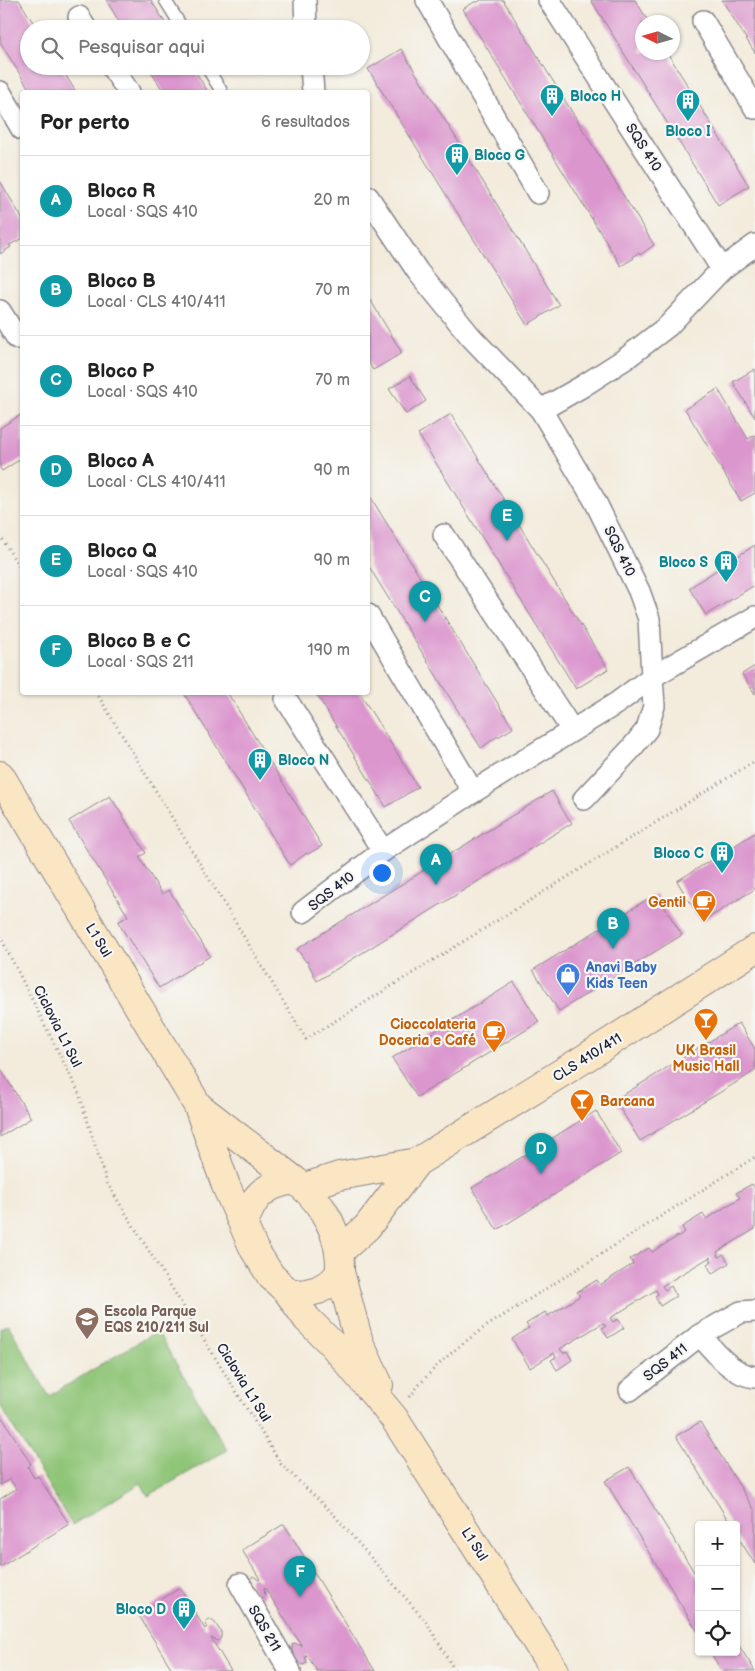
<!DOCTYPE html>
<html lang="pt">
<head>
<meta charset="utf-8">
<style>
	body { margin:0; font-family:"Balsamiq Sans",sans-serif; background:#f6f6f6; color:#222 }
	.controls { position:absolute; right:15px; bottom:15px; display:grid; overflow:hidden; border-radius:5px; box-shadow:0 1px 4px #0004 }
	.controls button { width:45px; height:45px; display:grid; place-items:center; padding:0; border:0; border-bottom:1px solid #e0e0e0; background:#fff; color:#222; font:25px sans-serif }
	.compass { position:absolute; left:635px; top:15px; width:45px; height:45px; border-radius:50%; background:#fff; box-shadow:0 1px 4px #0004; rotate:275deg }
	.you { position:absolute; left:381px; top:872px; width:18px; height:18px; margin:-12px; border:4px solid #fff; border-radius:50%; background:#1a73e8; box-shadow:0 0 0 8px #1a73e833 }
	.badge { display:grid; place-items:center; width:32px; height:32px; border-radius:50%; background:#d1495b; color:#fff; font-size:16px; font-weight:700 }
	.pin { position:absolute; translate:-50% -41px; filter:drop-shadow(0 1px 2px #0008) }
	.pin::after { content:''; position:absolute; top:26px; width:18px; height:15px; background:inherit; clip-path:polygon(0 0,100% 0,50% 100%) }
	.list { margin:0; padding:0; list-style:none }
	h2 { display:flex; justify-content:space-between; align-items:center; height:65px; margin:0; padding:0 20px; font-size:21px }
	h2 small { font-size:16px; font-weight:400; color:#767676 }
	.list li { display:grid; grid-template-columns:32px 1fr auto; gap:15px; align-items:center; box-sizing:border-box; height:90px; padding:0 20px; border-top:1px solid #e0e0e0 }
	.list b { display:block; font-size:19px; white-space:nowrap }
	.list p { margin:0; font-size:16px; white-space:nowrap; color:#767676 }
	.list em { font-size:16px; font-style:normal; color:#767676 }
	.icon { flex:none; width:28px; height:28px; fill:none; stroke:currentColor; stroke-width:2; stroke-linecap:round; stroke-linejoin:round }
	.map { position:relative; flex:none; width:755px; height:1671px; overflow:hidden }
	.search { position:absolute; background:#fff; box-shadow:0 1px 4px #0004; left:20px; top:20px; width:350px; height:55px; display:flex; align-items:center; gap:12px; box-sizing:border-box; padding:0 18px; border-radius:28px; color:#767676; font-size:19px }
	.panel { position:absolute; background:#fff; box-shadow:0 1px 4px #0004; left:20px; top:90px; width:350px; height:605px; border-radius:5px }
	.map>svg:first-child { display:block }
	.green { fill:#8fc577; stroke:#587459 }
	.building { fill:#db96ce }
	.lines { fill:none; stroke-linecap:round; stroke-linejoin:round }
	.lane-casing { stroke:#8a868b; stroke-width:14 }
	.street-casing { stroke:#8a868b; stroke-width:24 }
	.secondary-casing { stroke:#8a868b; stroke-width:30 }
	.path { stroke:#8a868b; stroke-width:3; stroke-dasharray:1 4; stroke-linecap:butt }
	.lane { stroke:#fff; stroke-width:11 }
	.street { stroke:#fff; stroke-width:21 }
	.secondary { stroke:#fbe6c4; stroke-width:28 }
	.labels { text-anchor:middle; stroke-width:4.5; stroke-linejoin:round; paint-order:stroke }
	.culture-label { font-size:14px; font-weight:bold; fill:#0d838f; stroke:#f6f6f2; text-anchor:start }
	.street-label { font-size:14px; fill:#22223b; stroke:#f6f6f2 }
	.food-label { font-size:14px; font-weight:bold; fill:#c56008; stroke:#f6f6f2; text-anchor:end }
	.shop-label { font-size:14px; font-weight:bold; fill:#366cbe; stroke:#f6f6f2; text-anchor:start }
	.education-label { font-size:14px; font-weight:bold; fill:#785e54; stroke:#f6f6f2; text-anchor:start }
</style>
</head>
<body>
<div class="map">
<svg width="755" height="1671" viewBox="0 0 755 1671">
	<rect width="100%" height="100%" fill="#f6f6f2"/>
	<filter id="ink" filterUnits="userSpaceOnUse"><feTurbulence type="fractalNoise" baseFrequency=".02" numOctaves="2"/><feDisplacementMap in="SourceGraphic" scale="10" xChannelSelector="R" yChannelSelector="G"/><feConvolveMatrix kernelMatrix="1 2 1 2 8 2 1 2 1" color-interpolation-filters="sRGB"/></filter>
	<filter id="wash" filterUnits="userSpaceOnUse"><feTurbulence type="fractalNoise" baseFrequency=".0096" numOctaves="4" result="noise"/><feDisplacementMap in="SourceGraphic" scale="20" xChannelSelector="R" yChannelSelector="G"/><feGaussianBlur stdDeviation="1.12" result="paint"/><feColorMatrix in="noise" values="0 0 0 0 0 0 0 0 0 0 0 0 0 0 0 0 0 1.4 0 .05"/><feComposite in="paint" operator="in"/></filter>
	<g filter="url(#wash)">
		<rect width="100%" height="100%" fill="#f3ebdb"/>
		<!-- green -->
		<polygon class="green" points="8,1324 49,1396 157,1331 227,1450 148,1496 141,1483 72,1525 0,1405 0,1328"/>
		<g id="blocks">
			<!-- building -->
			<g class="building">
				<polygon points="0,0 19,0 37,29 29,29 29,66 60,66 76,92 31,92 0,42"/>
				<polygon points="106,0 151,0 169,29 124,29"/>
				<polygon points="481,0 503,0 654,245 640,255 639,253 633,256 634,258 621,266 463,9 476,1 476,3"/>
				<polygon points="591,0 635,0 649,22 642,22 642,52 667,52 749,186 718,205"/>
				<polygon points="722,0 755,0 755,53"/>
				<polygon points="401,49 559,305 527,325 368,69"/>
				<polygon points="147,66 192,66 208,92 164,92"/>
				<polygon points="0,181 22,218 22,239 9,245 11,247 0,254"/>
				<polygon points="368,296 402,353 373,370 368,361"/>
				<polygon points="755,369 755,418 733,382"/>
				<polygon points="410,376 426,401 406,414 389,389"/>
				<polygon points="718,389 748,439 755,435 755,493 741,501 685,409"/>
				<polygon points="22,414 22,458 2,471 0,468 0,428"/>
				<polygon points="451,414 608,669 576,689 418,434"/>
				<polygon points="368,493 513,728 498,737 498,736 481,748 368,565"/>
				<polygon points="755,545 755,585 706,615 689,588"/>
				<polygon points="755,666 755,694 742,674"/>
				<polygon points="183,692 227,692 322,846 308,854 307,853 290,865"/>
				<polygon points="315,692 359,692 418,787 386,807"/>
				<polygon points="552,791 564,812 572,823 317,981 307,961 306,962 297,949"/>
				<polygon points="110,796 146,853 139,857 162,894 169,890 210,956 159,988 118,922 128,916 69,821"/>
				<polygon points="755,833 755,889 702,922 677,881"/>
				<polygon points="656,894 682,935 559,1011 533,970"/>
				<polygon points="514,982 539,1022 417,1097 392,1058"/>
				<polygon points="739,1023 755,1049 755,1071 640,1141 615,1100"/>
				<polygon points="0,1068 31,1118 0,1137"/>
				<polygon points="596,1111 621,1153 497,1230 472,1188"/>
				<polygon points="752,1184 755,1188 755,1229 717,1252 719,1257 723,1254 729,1263 712,1274 707,1264 712,1261 710,1257 662,1286 665,1290 671,1286 676,1296 660,1306 655,1296 658,1294 656,1290 610,1318 613,1322 618,1319 624,1328 608,1338 602,1328 606,1326 603,1323 560,1349 563,1353 567,1351 572,1360 557,1370 551,1360 556,1357 554,1353 530,1368 512,1339 529,1328 526,1324 545,1312 548,1316 580,1296 577,1292 597,1280 600,1285 633,1264 630,1259 649,1248 652,1252 685,1232 682,1227 703,1214 706,1219 740,1198 736,1193"/>
				<polygon points="0,1414 31,1464 28,1467 34,1478 38,1476 69,1524 0,1567 0,1499 16,1489 10,1479 0,1485"/>
				<polygon points="700,1422 755,1511 755,1564 736,1534 736,1525 731,1525 676,1436"/>
				<polygon points="629,1467 699,1580 699,1634 605,1481"/>
				<polygon points="284,1524 375,1671 317,1671 307,1655 305,1656 307,1663 303,1665 297,1661 292,1653 292,1645 294,1643 302,1646 265,1588 264,1589 265,1596 262,1598 255,1594 250,1586 250,1579 253,1576 259,1580 260,1579 242,1550"/>
				<polygon points="180,1588 205,1629 207,1627 206,1621 210,1619 215,1623 221,1632 221,1638 218,1641 211,1638 231,1671 173,1671 138,1614"/>
				<polygon points="736,1641 755,1671 722,1671 710,1652 736,1652"/>
			</g>
		</g>
	</g>
	<g filter="url(#ink)">
		<use href="#blocks" fill-opacity="0" stroke="#8a868b" stroke-width="1"/>
		<g class="lines">
			<defs>
				<g id="lane">
					<polyline points="165,0 183,29"/>
					<polyline points="206,66 222,92"/>
				</g>
				<g id="street">
					<polyline points="305,0 306,29"/>
					<polyline points="427,0 538,193"/>
					<polyline points="549,0 722,269"/>
					<polyline points="79,17 86,29"/>
					<polyline points="703,21 755,108"/>
					<polyline points="111,66 129,92"/>
					<polyline points="311,66 313,92"/>
					<polyline points="0,92 22,129"/>
					<polyline points="368,197 418,272 471,337 541,410 595,501 639,591 649,619 652,677 617,703 473,792 368,615"/>
					<polyline points="0,311 17,338 22,335"/>
					<polyline points="541,410 583,386 625,359 668,326 722,269 755,245"/>
					<polyline points="444,535 572,730"/>
					<polyline points="286,699 383,851 473,792"/>
					<polyline points="584,799 631,749 647,729 654,706 652,677 755,617"/>
					<polyline points="303,912 383,851"/>
					<path d="M700,1335c14,16 32,40 55,42"/>
					<polyline points="630,1390 700,1335 741,1312 755,1311"/>
					<polyline points="240,1584 290,1671"/>
				</g>
				<g id="secondary">
					<path d="M0,775l198,331 28,80 28,63 17,27 17,16 14,2 16,-4 14,-8 8,-10c0,-7 0,-14 -1,-20 -4,-27 -22,-57 -45,-72 -30,5 -41,16 -50,44"/>
					<polyline points="198,1106 294,1180"/>
					<polyline points="305,1187 339,1176 417,1162"/>
					<polyline points="339,1252 367,1227 417,1162 579,1062 755,949"/>
					<polyline points="340,1272 359,1342 379,1385"/>
					<polyline points="288,1292 307,1319 333,1345 394,1418 555,1671"/>
				</g>
			</defs>
			<!-- lane casing -->
			<use href="#lane" class="lane-casing"/>
			<!-- street casing -->
			<use href="#street" class="street-casing"/>
			<!-- secondary casing -->
			<use href="#secondary" class="secondary-casing"/>
			<!-- path -->
			<g class="path">
				<polyline points="0,535 22,572"/>
				<polyline points="96,692 306,1039 755,761"/>
				<polyline points="0,936 78,1091 107,1183 281,1464 335,1516 427,1623 455,1671"/>
				<path d="M410,1397c20,-28 45,-48 72,-68l273,-172"/>
			</g>
			<!-- lane -->
			<use href="#lane" class="lane"/>
			<!-- street -->
			<use href="#street" class="street"/>
			<!-- secondary -->
			<use href="#secondary" class="secondary"/>
		</g>
	</g>
	<!-- icons -->
	<defs>
		<symbol id="building-pin" viewBox="-11 -11 22 30"><path d="M0 17L-7.5 6A9.5 9.5 0 1 1 7.5 6Z" fill="#0f9aa8" stroke="#f6f6f2"/><path d="M-4-6H4V6H1V3H-1V6H-4ZM-2.5-4.3h1.7v1.8h-1.7ZM.8-4.3h1.7v1.8H.8ZM-2.5-1h1.7V.8h-1.7ZM.8-1h1.7V.8H.8Z" fill="#fff"/></symbol>
		<symbol id="cafe-pin" viewBox="-11 -11 22 30"><path d="M0 17L-7.5 6A9.5 9.5 0 1 1 7.5 6Z" fill="#e8710a" stroke="#f6f6f2"/><path d="M-5.5-4.5H6V0H3Q3 3.5 0 3.5H-2.5Q-5.5 3.5-5.5 0ZM3-3.2v2h1.7v-2ZM-6 4.5H4V6H-6Z" fill="#fff"/></symbol>
		<symbol id="shop-pin" viewBox="-11 -11 22 30"><path d="M0 17L-7.5 6A9.5 9.5 0 1 1 7.5 6Z" fill="#3f7fe0" stroke="#f6f6f2"/><path d="M-5-2.5h2.3a2.7 3.5 0 0 1 5.4 0H5L5.5 6h-11ZM-1.5-2.5h3a1.5 2.3 0 0 0-3 0Z" fill="#fff"/></symbol>
		<symbol id="bar-pin" viewBox="-11 -11 22 30"><path d="M0 17L-7.5 6A9.5 9.5 0 1 1 7.5 6Z" fill="#e8710a" stroke="#f6f6f2"/><path d="M-6-5H6L.8 .8V4.5H3.5V6h-7V4.5H-.8V.8Z" fill="#fff"/></symbol>
		<symbol id="school-pin" viewBox="-11 -11 22 30"><path d="M0 17L-7.5 6A9.5 9.5 0 1 1 7.5 6Z" fill="#8d6e63" stroke="#f6f6f2"/><path d="M0-5L7-2L0 1L-7-2ZM-4 1L0 2.5L4 1V4Q0 6-4 4Z" fill="#fff"/></symbol>
	</defs>
	<g fill-rule="evenodd">
		<use href="#building-pin" x="538" y="82" width="28" height="38"/>
		<use href="#building-pin" x="674" y="87" width="28" height="38"/>
		<use href="#building-pin" x="443" y="141" width="28" height="38"/>
		<use href="#building-pin" x="712" y="548" width="28" height="38"/>
		<use href="#building-pin" x="246" y="746" width="28" height="38"/>
		<use href="#building-pin" x="708" y="839" width="28" height="38"/>
		<use href="#cafe-pin" x="690" y="888" width="28" height="38"/>
		<use href="#shop-pin" x="554" y="961" width="28" height="38"/>
		<use href="#bar-pin" x="692" y="1006" width="28" height="38"/>
		<use href="#cafe-pin" x="480" y="1018" width="28" height="38"/>
		<use href="#bar-pin" x="568" y="1087" width="28" height="38"/>
		<use href="#school-pin" x="73" y="1305" width="28" height="38"/>
		<use href="#building-pin" x="170" y="1595" width="28" height="38"/>
	</g>
	<g class="labels">
		<!-- culture labels -->
		<g class="culture-label">
			<text x="570" y="101">Bloco H</text>
			<text x="688" y="136" text-anchor="middle">Bloco I</text>
			<text x="474" y="160">Bloco G</text>
			<text x="708" y="567" text-anchor="end">Bloco S</text>
			<text x="278" y="765">Bloco N</text>
			<text x="704" y="858" text-anchor="end">Bloco C</text>
			<text x="166" y="1614" text-anchor="end">Bloco D</text>
		</g>
		<!-- street labels -->
		<g class="street-label">
			<text transform="translate(644 147) rotate(57)" y="5">SQS 410</text>
			<text transform="translate(620 551) rotate(64)" y="5">SQS 410</text>
			<text transform="translate(331 891) rotate(-38)" y="5">SQS 410</text>
			<text transform="translate(99 940) rotate(59)" y="5">L1 Sul</text>
			<text transform="translate(58 1026) rotate(63)" y="5">Ciclovia L1 Sul</text>
			<text transform="translate(587 1057) rotate(-32)" y="5">CLS 410/411</text>
			<text transform="translate(665 1362) rotate(-38)" y="5">SQS 411</text>
			<text transform="translate(244 1382) rotate(58)" y="5">Ciclovia L1 Sul</text>
			<text transform="translate(475 1544) rotate(57)" y="5">L1 Sul</text>
			<text transform="translate(265 1628) rotate(60)" y="5">SQS 211</text>
		</g>
		<!-- food labels -->
		<g class="food-label">
			<text x="686" y="907">Gentil</text>
			<text x="476" y="1029">Cioccolateria<tspan x="476" dy="16">Doceria e Café</tspan></text>
			<text x="706" y="1055" text-anchor="middle">UK Brasil<tspan x="706" dy="16">Music Hall</tspan></text>
			<text x="600" y="1106" text-anchor="start">Barcana</text>
		</g>
		<!-- shop labels -->
		<g class="shop-label">
			<text x="586" y="972">Anavi Baby<tspan x="586" dy="16">Kids Teen</tspan></text>
		</g>
		<!-- education labels -->
		<g class="education-label">
			<text x="104" y="1316">Escola Parque<tspan x="104" dy="16">EQS 210/211 Sul</tspan></text>
		</g>
	</g>
</svg>
<div class="controls">
<button>+</button>
<button>−</button>
<button><svg class="icon" aria-label="locate" viewBox="0 0 24 24"><circle cx="12" cy="12" r="6"/><path d="M12 2v4M12 18v4M2 12h4M18 12h4"/></svg></button>
</div>
<svg class="compass" viewBox="-18 -18 36 36"><path d="M0-13l5 13h-10z" fill="#e53935"/><path d="M0 13l5-13h-10z" fill="#767676"/></svg>
<div class="you"></div>
<div class="pin badge" style="left:436px;top:885px;background:#0f9aa8">A</div>
<div class="pin badge" style="left:613px;top:949px;background:#0f9aa8">B</div>
<div class="pin badge" style="left:425px;top:622px;background:#0f9aa8">C</div>
<div class="pin badge" style="left:541px;top:1174px;background:#0f9aa8">D</div>
<div class="pin badge" style="left:507px;top:541px;background:#0f9aa8">E</div>
<div class="pin badge" style="left:300px;top:1597px;background:#0f9aa8">F</div>
<div class="search"><svg class="icon" aria-label="search" viewBox="0 0 24 24"><circle cx="10" cy="10" r="6"/><path d="M15 15l6 6"/></svg>Pesquisar aqui</div>
<section class="panel">
<h2>Por perto<small>6 resultados</small></h2>
<ul class="list">
<li><span class="badge" style="background:#0f9aa8">A</span><div><b>Bloco R</b><p>Local · SQS 410</p></div><em>20 m</em></li>
<li><span class="badge" style="background:#0f9aa8">B</span><div><b>Bloco B</b><p>Local · CLS 410/411</p></div><em>70 m</em></li>
<li><span class="badge" style="background:#0f9aa8">C</span><div><b>Bloco P</b><p>Local · SQS 410</p></div><em>70 m</em></li>
<li><span class="badge" style="background:#0f9aa8">D</span><div><b>Bloco A</b><p>Local · CLS 410/411</p></div><em>90 m</em></li>
<li><span class="badge" style="background:#0f9aa8">E</span><div><b>Bloco Q</b><p>Local · SQS 410</p></div><em>90 m</em></li>
<li><span class="badge" style="background:#0f9aa8">F</span><div><b>Bloco B e C</b><p>Local · SQS 211</p></div><em>190 m</em></li>
</ul>
</section>
</div>
</body>
</html>
